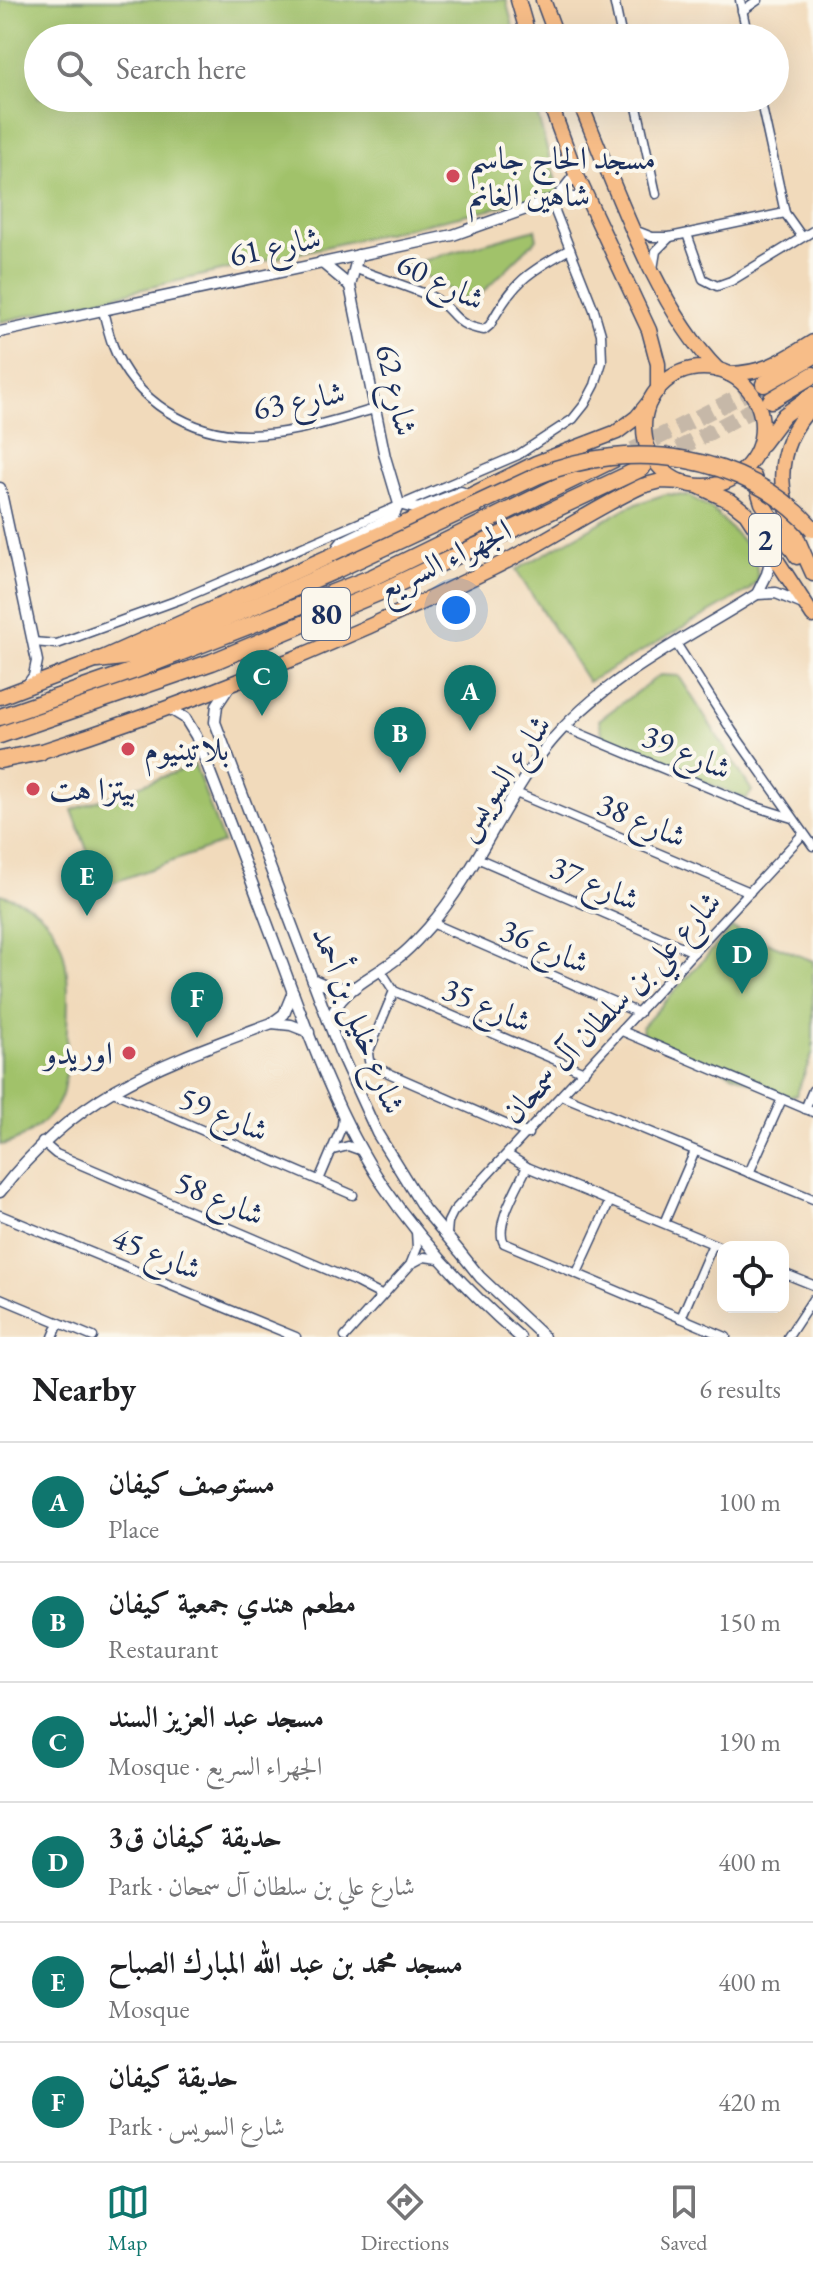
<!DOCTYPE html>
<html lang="en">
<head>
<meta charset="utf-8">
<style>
	body { margin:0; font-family:"EB Garamond",Amiri,serif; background:#f2f2f2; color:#202124 }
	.controls { position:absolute; right:24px; bottom:24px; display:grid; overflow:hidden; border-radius:16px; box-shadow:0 8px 32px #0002 }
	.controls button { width:72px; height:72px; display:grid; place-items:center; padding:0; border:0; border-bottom:2px solid #e0e0e0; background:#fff; color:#202124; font:40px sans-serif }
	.you { position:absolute; left:456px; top:610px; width:28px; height:28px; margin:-20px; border:6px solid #fff; border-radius:50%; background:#1a73e8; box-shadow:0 0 0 12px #1a73e833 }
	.badge { display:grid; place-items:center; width:52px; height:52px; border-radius:50%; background:#0f766e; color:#fff; font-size:26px; font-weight:700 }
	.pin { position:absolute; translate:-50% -66px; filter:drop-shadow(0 2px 4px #0008) }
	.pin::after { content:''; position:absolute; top:42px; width:28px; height:24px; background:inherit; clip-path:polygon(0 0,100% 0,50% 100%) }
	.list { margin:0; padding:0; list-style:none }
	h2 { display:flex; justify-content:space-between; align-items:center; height:104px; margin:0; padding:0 32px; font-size:34px }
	h2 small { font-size:26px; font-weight:400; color:#757577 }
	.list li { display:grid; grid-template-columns:52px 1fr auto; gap:24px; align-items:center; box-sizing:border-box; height:120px; padding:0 32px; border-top:2px solid #e0e0e0 }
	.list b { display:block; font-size:30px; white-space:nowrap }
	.list p { margin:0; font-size:26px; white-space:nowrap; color:#757577 }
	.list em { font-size:26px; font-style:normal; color:#757577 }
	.icon { flex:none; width:44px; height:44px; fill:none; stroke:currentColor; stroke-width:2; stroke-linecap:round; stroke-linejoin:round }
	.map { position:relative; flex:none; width:813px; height:1337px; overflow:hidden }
	.search { position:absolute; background:#fff; box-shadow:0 8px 32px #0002; left:24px; right:24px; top:24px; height:88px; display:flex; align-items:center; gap:20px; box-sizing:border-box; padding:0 28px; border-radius:44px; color:#757577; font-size:30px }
	.sheet { height:824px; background:#fff }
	nav { display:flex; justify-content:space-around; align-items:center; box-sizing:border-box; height:112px; border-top:2px solid #e0e0e0; background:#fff; font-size:22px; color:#757577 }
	nav a { display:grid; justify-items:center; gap:4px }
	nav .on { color:#0f766e }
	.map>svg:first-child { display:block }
	.green { fill:#a1c26b; stroke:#5e7864; stroke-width:2 }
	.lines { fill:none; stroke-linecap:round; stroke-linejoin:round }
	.motorway-tunnel { stroke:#c6b8a8; stroke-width:16; stroke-dasharray:16 8; stroke-linecap:butt }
	.minor-casing { stroke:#3b496c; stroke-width:11 }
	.tertiary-casing { stroke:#3b496c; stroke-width:13 }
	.primary-casing { stroke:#3b496c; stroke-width:17 }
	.motorway-casing { stroke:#3b496c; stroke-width:19 }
	.minor { stroke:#fff; stroke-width:8 }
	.tertiary { stroke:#fff; stroke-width:10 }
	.primary { stroke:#f7bd88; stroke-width:14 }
	.motorway { stroke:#f7bd88; stroke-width:16 }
	.motorway-bridge-casing { stroke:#3b496c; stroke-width:19; stroke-linecap:butt }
	.motorway-bridge { stroke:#f7bd88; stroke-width:16 }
	.poi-dot { fill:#d1495b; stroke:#fbf7ec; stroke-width:3 }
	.labels { text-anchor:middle; stroke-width:8; stroke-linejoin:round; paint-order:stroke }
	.shield { fill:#fbf7ec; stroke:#5e6b89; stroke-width:2 }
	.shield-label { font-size:30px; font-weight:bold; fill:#1b2f5e }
	.poi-label { font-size:32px; fill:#1b2f5e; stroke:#fbf7ec; text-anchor:start }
	.street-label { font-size:32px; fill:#1b2f5e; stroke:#fbf7ec }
</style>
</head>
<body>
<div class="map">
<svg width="813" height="1337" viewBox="0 0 813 1337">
	<rect width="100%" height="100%" fill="#fbf7ec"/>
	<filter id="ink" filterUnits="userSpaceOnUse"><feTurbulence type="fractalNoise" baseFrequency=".0125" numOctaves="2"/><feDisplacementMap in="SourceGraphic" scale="16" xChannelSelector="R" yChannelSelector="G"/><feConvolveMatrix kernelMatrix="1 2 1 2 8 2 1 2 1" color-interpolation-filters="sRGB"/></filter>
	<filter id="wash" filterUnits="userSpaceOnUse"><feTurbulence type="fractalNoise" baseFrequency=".006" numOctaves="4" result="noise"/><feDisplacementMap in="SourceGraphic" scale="32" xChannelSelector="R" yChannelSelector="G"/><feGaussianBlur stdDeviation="1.8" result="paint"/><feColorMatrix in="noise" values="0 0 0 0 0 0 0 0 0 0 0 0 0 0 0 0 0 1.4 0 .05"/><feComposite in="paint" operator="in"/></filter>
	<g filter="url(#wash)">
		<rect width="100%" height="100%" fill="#f1dabb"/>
		<!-- green -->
		<g class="green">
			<polygon points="0,0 506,0 516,38 38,38 38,98 533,98 559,193 0,322"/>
			<polygon points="535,229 537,239 480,295 476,304 404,266"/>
			<polygon points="666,494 689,496 712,509 755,554 758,580 749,590 588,682 516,570 630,506"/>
			<polygon points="660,675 679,676 752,791 746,799 604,741 599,720"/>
			<polygon points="195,765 223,843 101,887 72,810"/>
			<path d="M0,894c71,18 70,75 67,135 -1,20 0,42 -4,62 -5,24 -40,51 -63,54z"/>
			<polygon points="732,928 813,961 813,1052 796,1095 786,1097 643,1036 642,1027"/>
		</g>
	</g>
	<g filter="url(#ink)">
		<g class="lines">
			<!-- motorway-tunnel -->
			<g class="motorway-tunnel">
				<polyline points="633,450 764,384"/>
				<polyline points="657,460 771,400"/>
			</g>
			<defs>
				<g id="minor">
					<polyline points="614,0 622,38"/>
					<polyline points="740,0 748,38"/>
					<polyline points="742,11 758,0"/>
					<polyline points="635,98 656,194"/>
					<polyline points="760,98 785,213 802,237"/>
					<polyline points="634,230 652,237 670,237 785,213"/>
					<polyline points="687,234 703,279 717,286 731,281 813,231"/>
					<path d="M354,268c26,10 53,18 78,29 24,12 19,28 52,33l6,-5c23,-43 38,-53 80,-76"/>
					<polyline points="653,269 656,251 670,237"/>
					<path d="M103,311c3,12 6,24 10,35 21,55 79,90 136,89 43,0 85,-15 126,-26"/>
					<polyline points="33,642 57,644 181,599 518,455 573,419 585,404 595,385 602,362 601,334 594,310 551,201"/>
					<polyline points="677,645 732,731 813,846"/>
					<polyline points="564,727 750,805 792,818"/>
					<polyline points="516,793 750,892"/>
					<polyline points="477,858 694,952"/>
					<polyline points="432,923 639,1013"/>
					<polyline points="381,971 394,991 584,1072"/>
					<polyline points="394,991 368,1053 369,1061 377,1068 528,1134"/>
					<polyline points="622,1031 813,1112"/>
					<polyline points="111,1091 353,1195"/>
					<polyline points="563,1096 813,1199"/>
					<polyline points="805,1109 813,1090"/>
					<polyline points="42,1142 56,1154 356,1282 381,1295"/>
					<polyline points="333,1150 348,1146 362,1151"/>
					<polyline points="508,1155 527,1167 723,1248"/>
					<path d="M527,1167c-9,19 -33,58 -23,76l222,94"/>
					<polyline points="749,1173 782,1099"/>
					<polyline points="319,1180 342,1126 343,1114"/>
					<polyline points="0,1215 296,1337"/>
					<polyline points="664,1223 695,1151"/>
					<polyline points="447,1234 448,1222 453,1212 803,834"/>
					<polyline points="411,1263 417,1248 416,1231"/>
					<polyline points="577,1273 610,1201"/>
					<polyline points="783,1273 813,1285"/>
					<polyline points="0,1298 93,1337"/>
					<polyline points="681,1318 713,1244"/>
					<polyline points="53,1337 59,1323"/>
					<polyline points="345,1337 411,1264 424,1257 439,1259"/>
					<polyline points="788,1337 813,1299"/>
				</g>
				<g id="tertiary">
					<polyline points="557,198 576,174"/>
					<polyline points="321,262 350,286"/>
					<polyline points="0,332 453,235 557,198 587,198"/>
					<polyline points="0,488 37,661 34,676 26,687"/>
					<polyline points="399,504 418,509 461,492 469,496"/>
					<polyline points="338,553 338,547 342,542 393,517 399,504 385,457 350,286 358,255"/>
					<polyline points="757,594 767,574 772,552"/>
					<polyline points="231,684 217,705 215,722 340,1052 377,1133 424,1209 460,1252 480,1277 544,1337"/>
					<path d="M167,707l18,11 11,18c28,72 55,143 82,216 29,78 57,161 104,232 39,58 85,107 138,153"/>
					<polyline points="314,980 332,988 353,987"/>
					<path d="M329,1022c12,-35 43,-43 70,-65 11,-8 20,-19 30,-30 44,-51 70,-115 109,-169 54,-75 143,-116 219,-164l19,-1 27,11"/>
					<polyline points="272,1023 291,1025 309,1032"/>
					<path d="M0,1192c79,-101 157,-126 272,-169l12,-9 9,-22"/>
				</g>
				<g id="primary">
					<polyline points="518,0 529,38"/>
					<polyline points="543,0 557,38"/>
					<polyline points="548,98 576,174 649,330 658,364 658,390"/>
					<path d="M578,98c36,84 76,207 140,272"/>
					<circle cx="703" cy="427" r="59"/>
					<path d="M729,374c37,-1 54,-14 84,-32"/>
					<path d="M813,405c-53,55 -27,110 0,169"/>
					<polyline points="762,444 784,415 813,394"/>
					<polyline points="754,477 762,503 797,557"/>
					<polyline points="700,487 732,502 746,513 813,616"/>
					<polyline points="0,697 98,660 386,531 469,496 536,463 617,432 637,417 650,401"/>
					<path d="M30,755c158,-50 314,-113 463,-187 51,-25 98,-58 149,-82l19,-5 22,1"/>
				</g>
				<g id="motorway">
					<polyline points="764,384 813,356"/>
					<polyline points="771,400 813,375"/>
					<polyline points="98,660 130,656 155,649 336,570"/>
					<polyline points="0,717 133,671 373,577 614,459"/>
					<polyline points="0,735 212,662 380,592 642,468"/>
					<polyline points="0,760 40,752"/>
				</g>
			</defs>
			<!-- minor casing -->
			<use href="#minor" class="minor-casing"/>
			<!-- tertiary casing -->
			<use href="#tertiary" class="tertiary-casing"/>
			<!-- primary casing -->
			<use href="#primary" class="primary-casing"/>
			<!-- motorway casing -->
			<use href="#motorway" class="motorway-casing"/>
			<!-- minor -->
			<use href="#minor" class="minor"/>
			<!-- tertiary -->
			<use href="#tertiary" class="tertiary"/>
			<!-- primary -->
			<use href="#primary" class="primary"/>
			<!-- motorway -->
			<use href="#motorway" class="motorway"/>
			<defs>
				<path id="motorway-bridge" d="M336,570l203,-95c91,-37 207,-22 274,54"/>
			</defs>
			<!-- motorway-bridge casing -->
			<use href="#motorway-bridge" class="motorway-bridge-casing"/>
			<!-- motorway-bridge -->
			<use href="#motorway-bridge" class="motorway-bridge"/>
		</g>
	</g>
	<!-- markers -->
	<g class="poi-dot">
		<circle cx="453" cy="176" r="8"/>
		<circle cx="128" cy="749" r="8"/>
		<circle cx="33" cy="789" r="8"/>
		<circle cx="129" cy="1053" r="8"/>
	</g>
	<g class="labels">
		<!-- shield labels -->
		<g class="shield">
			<rect x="749" y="514" width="32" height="52" rx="6"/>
			<rect x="302" y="588" width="48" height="52" rx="6"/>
		</g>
		<g class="shield-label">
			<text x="765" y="550">2</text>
			<text x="326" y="624">80</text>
		</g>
		<!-- poi labels -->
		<g class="poi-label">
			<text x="469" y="169">مسجد الحاج جاسم<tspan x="469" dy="37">شاهين الغانم</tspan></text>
			<text x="144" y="760">بلاتينيوم</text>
			<text x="49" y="800">بيتزا هت</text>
			<text x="113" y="1064" text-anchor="end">اوريدو</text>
		</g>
		<!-- street labels -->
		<g class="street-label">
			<text transform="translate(275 246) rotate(-12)" y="11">شارع 61</text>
			<text transform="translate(441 281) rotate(26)" y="11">شارع 60</text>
			<text transform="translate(397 390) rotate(77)" y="11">شارع 62</text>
			<text transform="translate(299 400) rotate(-11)" y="11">شارع 63</text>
			<text transform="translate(444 559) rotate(-26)" y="11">الجهراء السريع</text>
			<text transform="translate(687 752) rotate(23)" y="11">39 شارع</text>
			<text transform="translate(502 777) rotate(-55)" y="11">شارع السويس</text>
			<text transform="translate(642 820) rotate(23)" y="11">شارع 38</text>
			<text transform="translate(595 883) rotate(23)" y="11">شارع 37</text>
			<text transform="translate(545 946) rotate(23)" y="11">شارع 36</text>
			<text transform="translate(487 1005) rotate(23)" y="11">شارع 35</text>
			<text transform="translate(611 1007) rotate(-47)" y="11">شارع علي بن سلطان آل سمحان</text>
			<text transform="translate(359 1020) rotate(68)" y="11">شارع خليل بن أحمد</text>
			<text transform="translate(224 1114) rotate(23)" y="11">شارع 59</text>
			<text transform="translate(220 1198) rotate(23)" y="11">شارع 58</text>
			<text transform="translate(157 1253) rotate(22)" y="11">شارع 45</text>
		</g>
	</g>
</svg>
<div class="controls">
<button><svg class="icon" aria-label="locate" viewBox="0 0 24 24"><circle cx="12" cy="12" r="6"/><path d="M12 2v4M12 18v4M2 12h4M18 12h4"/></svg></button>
</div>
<div class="you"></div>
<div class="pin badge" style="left:470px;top:731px">A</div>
<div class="pin badge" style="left:400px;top:773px">B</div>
<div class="pin badge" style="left:262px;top:716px">C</div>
<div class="pin badge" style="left:742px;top:994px">D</div>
<div class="pin badge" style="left:87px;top:916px">E</div>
<div class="pin badge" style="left:197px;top:1038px">F</div>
<div class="search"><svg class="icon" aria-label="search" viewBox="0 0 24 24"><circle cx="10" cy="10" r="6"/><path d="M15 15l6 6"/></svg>Search here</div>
</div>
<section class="sheet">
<h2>Nearby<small>6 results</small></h2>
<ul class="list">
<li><span class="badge">A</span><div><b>مستوصف كيفان</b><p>Place</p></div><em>100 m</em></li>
<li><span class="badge">B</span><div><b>مطعم هندي جمعية كيفان</b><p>Restaurant</p></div><em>150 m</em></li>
<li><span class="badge">C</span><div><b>مسجد عبد العزيز السند</b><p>Mosque · الجهراء السريع</p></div><em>190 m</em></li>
<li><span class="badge">D</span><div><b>حديقة كيفان ق3</b><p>Park · شارع علي بن سلطان آل سمحان</p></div><em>400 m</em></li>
<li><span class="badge">E</span><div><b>مسجد محمد بن عبد الله المبارك الصباح</b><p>Mosque</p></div><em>400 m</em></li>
<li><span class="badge">F</span><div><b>حديقة كيفان</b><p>Park · شارع السويس</p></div><em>420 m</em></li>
</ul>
</section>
<nav>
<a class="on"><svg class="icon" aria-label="map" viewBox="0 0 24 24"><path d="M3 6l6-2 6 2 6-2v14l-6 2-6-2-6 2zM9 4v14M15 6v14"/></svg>Map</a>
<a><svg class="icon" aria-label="directions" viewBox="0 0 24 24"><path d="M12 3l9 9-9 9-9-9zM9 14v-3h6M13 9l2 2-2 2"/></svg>Directions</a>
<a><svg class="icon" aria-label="saved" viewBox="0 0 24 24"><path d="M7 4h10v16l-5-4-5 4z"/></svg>Saved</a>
</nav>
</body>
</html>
